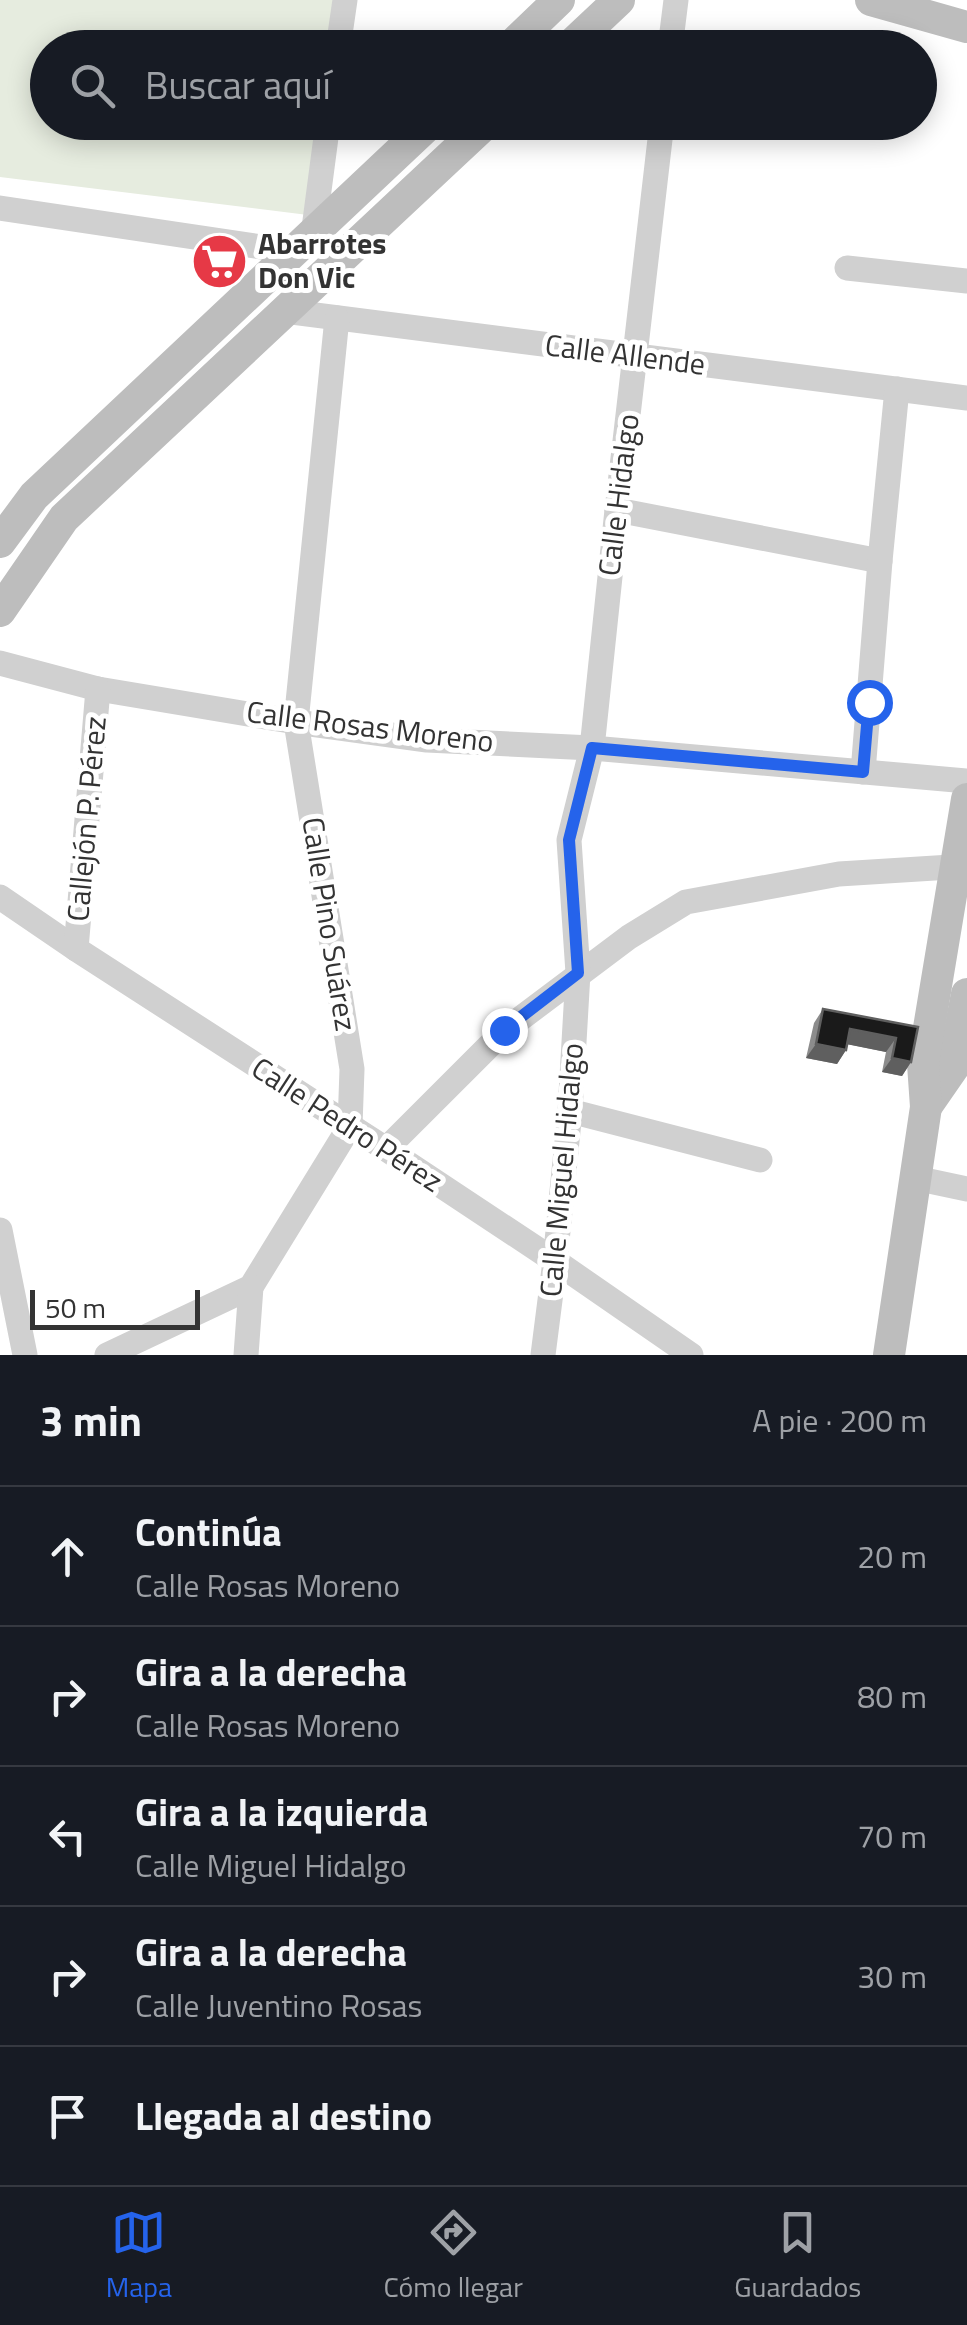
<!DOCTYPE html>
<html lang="es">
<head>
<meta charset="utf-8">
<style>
	body { margin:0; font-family:"Titillium Web",sans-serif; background:#20242c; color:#f1f3f6 }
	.scale { position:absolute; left:30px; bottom:25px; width:170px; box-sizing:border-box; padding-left:10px; border:5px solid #333; border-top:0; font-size:28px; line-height:35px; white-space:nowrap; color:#333; -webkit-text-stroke:8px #fff; paint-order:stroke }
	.stop { position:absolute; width:30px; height:30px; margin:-22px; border:8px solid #2563eb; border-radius:50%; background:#fff }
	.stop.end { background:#2563eb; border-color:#fff; box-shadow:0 2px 10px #0008 }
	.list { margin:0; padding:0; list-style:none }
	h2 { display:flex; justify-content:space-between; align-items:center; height:130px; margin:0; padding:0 40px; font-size:42px }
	h2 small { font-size:32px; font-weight:400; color:#9ea1a6 }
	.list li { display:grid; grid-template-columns:65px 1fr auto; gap:30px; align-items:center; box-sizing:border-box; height:140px; padding:0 40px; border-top:2px solid #363941 }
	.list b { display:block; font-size:38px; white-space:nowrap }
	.list p { margin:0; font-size:32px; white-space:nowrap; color:#9ea1a6 }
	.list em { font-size:32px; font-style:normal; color:#9ea1a6 }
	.icon { flex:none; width:55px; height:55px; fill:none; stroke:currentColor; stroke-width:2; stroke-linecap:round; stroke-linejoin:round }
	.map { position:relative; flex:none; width:967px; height:1355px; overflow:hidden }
	.search { position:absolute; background:#171b24; box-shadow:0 5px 25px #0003; left:30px; right:30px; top:30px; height:110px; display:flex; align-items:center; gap:25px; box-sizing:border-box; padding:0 35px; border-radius:55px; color:#9ea1a6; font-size:38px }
	.sheet { height:830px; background:#171b24 }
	nav { display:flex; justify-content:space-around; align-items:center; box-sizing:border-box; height:140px; border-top:2px solid #363941; background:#171b24; font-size:28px; color:#9ea1a6 }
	nav a { display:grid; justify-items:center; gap:5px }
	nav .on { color:#2563eb }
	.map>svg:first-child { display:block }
	.green { fill:#e6ecdf }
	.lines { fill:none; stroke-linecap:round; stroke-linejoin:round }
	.street { stroke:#d0d0d0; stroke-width:25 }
	.secondary { stroke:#bdbdbd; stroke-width:32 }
	.wall { fill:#8c8c8c }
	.shaded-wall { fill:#5f5f5f }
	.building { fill:#1a1a1a; stroke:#5f5f5f; stroke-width:2.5 }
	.route { stroke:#2563eb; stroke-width:12 }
	.labels { text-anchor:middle; stroke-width:10; stroke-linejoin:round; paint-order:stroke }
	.poi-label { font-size:30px; font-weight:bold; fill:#333; stroke:#fff; text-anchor:start }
	.street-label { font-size:30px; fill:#333; stroke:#fff }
</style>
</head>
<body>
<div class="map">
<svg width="967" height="1355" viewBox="0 0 967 1355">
	<rect width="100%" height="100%" fill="#fff"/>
	<!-- green -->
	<polygon class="green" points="0,0 333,0 328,47 48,48 48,122 319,123 308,215 0,177"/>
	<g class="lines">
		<!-- street -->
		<g class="street">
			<polyline points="338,48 345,0"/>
			<polyline points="670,48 676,0"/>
			<polyline points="0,208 295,252"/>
			<polyline points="313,236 328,122"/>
			<polyline points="847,268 967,281"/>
			<polyline points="284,311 967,398"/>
			<polyline points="617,510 880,561"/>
			<polyline points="0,663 98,689 296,722 427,740 592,748 967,781"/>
			<polyline points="863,772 880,561 897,389"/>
			<polyline points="0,897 76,949 386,1149 555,1261 691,1355"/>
			<polyline points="76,949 98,689"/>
			<polyline points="570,1111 760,1160"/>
			<polyline points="386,1149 504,1031 629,937 686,902 839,874 967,866"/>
			<polyline points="915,1178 967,1189"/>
			<polyline points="0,1230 25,1355"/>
			<polyline points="107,1355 251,1287 350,1126 352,1069 296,722 337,318"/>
			<polyline points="246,1355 251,1287"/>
			<polyline points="543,1355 555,1261 570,1111 578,973 569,840 592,748 617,510 662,122"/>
		</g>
		<!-- secondary -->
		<g class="secondary">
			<polyline points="871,0 967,27"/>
			<polyline points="509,48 559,0"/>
			<polyline points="568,48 619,0"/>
			<polyline points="0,542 34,496 431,122"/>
			<polyline points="0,611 64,518 487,122"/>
			<polyline points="926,1107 953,1068 967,994"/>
			<polyline points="889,1355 926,1107 923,1064 967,799"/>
		</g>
	</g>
	<!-- wall -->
	<polygon class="wall" points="823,1009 918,1027 911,1062 902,1076 882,1072 886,1052 847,1044 846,1050 837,1064 806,1058 814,1023"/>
	<!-- shaded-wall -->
	<g class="shaded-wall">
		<polygon points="850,1029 896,1038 886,1052 841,1043"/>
		<polygon points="816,1044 846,1050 837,1064 806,1058"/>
		<polygon points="892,1058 911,1062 902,1076 882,1072"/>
	</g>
	<!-- building -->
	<polygon class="building" points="823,1009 918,1027 911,1062 892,1058 896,1038 850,1029 846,1050 816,1044"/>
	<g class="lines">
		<!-- route -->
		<polyline class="route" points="504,1030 578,973 569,840 592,748 863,772 869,702"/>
	</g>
	<!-- icons -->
	<defs>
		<symbol id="supermarket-disc" viewBox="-11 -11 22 22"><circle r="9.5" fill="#e63946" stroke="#fff"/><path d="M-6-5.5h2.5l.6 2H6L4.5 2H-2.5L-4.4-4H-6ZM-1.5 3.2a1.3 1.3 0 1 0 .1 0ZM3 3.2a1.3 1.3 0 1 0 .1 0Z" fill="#fff"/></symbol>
	</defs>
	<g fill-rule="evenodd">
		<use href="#supermarket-disc" x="188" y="230" width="63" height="63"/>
	</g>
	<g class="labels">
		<!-- poi labels -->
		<g class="poi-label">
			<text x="258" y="254">Abarrotes<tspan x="258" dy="34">Don Vic</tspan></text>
		</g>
		<!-- street labels -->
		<g class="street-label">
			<text transform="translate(625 355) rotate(7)" y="10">Calle Allende</text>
			<text transform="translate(619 495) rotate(-83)" y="10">Calle Hidalgo</text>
			<text transform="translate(370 727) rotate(7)" y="10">Calle Rosas Moreno</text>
			<text transform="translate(87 819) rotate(-85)" y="10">Callejón P. Pérez</text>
			<text transform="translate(329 924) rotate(81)" y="10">Calle Pino Suárez</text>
			<text transform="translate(347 1125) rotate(33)" y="10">Calle Pedro Pérez</text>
			<text transform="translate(562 1170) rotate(-85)" y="10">Calle Miguel Hidalgo</text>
		</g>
	</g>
</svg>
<div class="scale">50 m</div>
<div class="stop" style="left:869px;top:702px"></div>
<div class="stop end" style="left:504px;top:1030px"></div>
<div class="search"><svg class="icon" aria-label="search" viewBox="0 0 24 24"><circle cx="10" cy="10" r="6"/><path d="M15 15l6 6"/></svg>Buscar aquí</div>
</div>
<section class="sheet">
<h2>3 min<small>A pie · 200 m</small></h2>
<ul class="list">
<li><svg class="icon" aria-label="ahead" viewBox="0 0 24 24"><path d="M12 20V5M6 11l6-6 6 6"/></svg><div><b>Continúa</b><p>Calle Rosas Moreno</p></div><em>20 m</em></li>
<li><svg class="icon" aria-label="right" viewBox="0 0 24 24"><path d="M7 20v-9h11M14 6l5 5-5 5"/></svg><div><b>Gira a la derecha</b><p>Calle Rosas Moreno</p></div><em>80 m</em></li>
<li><svg class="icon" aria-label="left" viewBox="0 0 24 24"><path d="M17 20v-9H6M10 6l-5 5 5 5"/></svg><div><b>Gira a la izquierda</b><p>Calle Miguel Hidalgo</p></div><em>70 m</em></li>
<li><svg class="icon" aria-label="right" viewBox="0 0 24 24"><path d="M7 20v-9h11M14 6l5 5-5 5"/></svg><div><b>Gira a la derecha</b><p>Calle Juventino Rosas</p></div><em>30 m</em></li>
<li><svg class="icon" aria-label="arrive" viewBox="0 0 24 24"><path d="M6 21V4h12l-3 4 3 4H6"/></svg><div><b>Llegada al destino</b></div></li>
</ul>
</section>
<nav>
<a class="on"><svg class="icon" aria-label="map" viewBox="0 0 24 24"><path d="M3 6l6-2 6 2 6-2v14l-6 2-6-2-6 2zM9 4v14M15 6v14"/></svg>Mapa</a>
<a><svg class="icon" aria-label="directions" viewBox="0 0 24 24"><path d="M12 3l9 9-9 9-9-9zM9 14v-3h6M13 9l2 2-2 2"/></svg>Cómo llegar</a>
<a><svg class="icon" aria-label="saved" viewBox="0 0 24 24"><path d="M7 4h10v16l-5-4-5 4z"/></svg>Guardados</a>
</nav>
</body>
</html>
